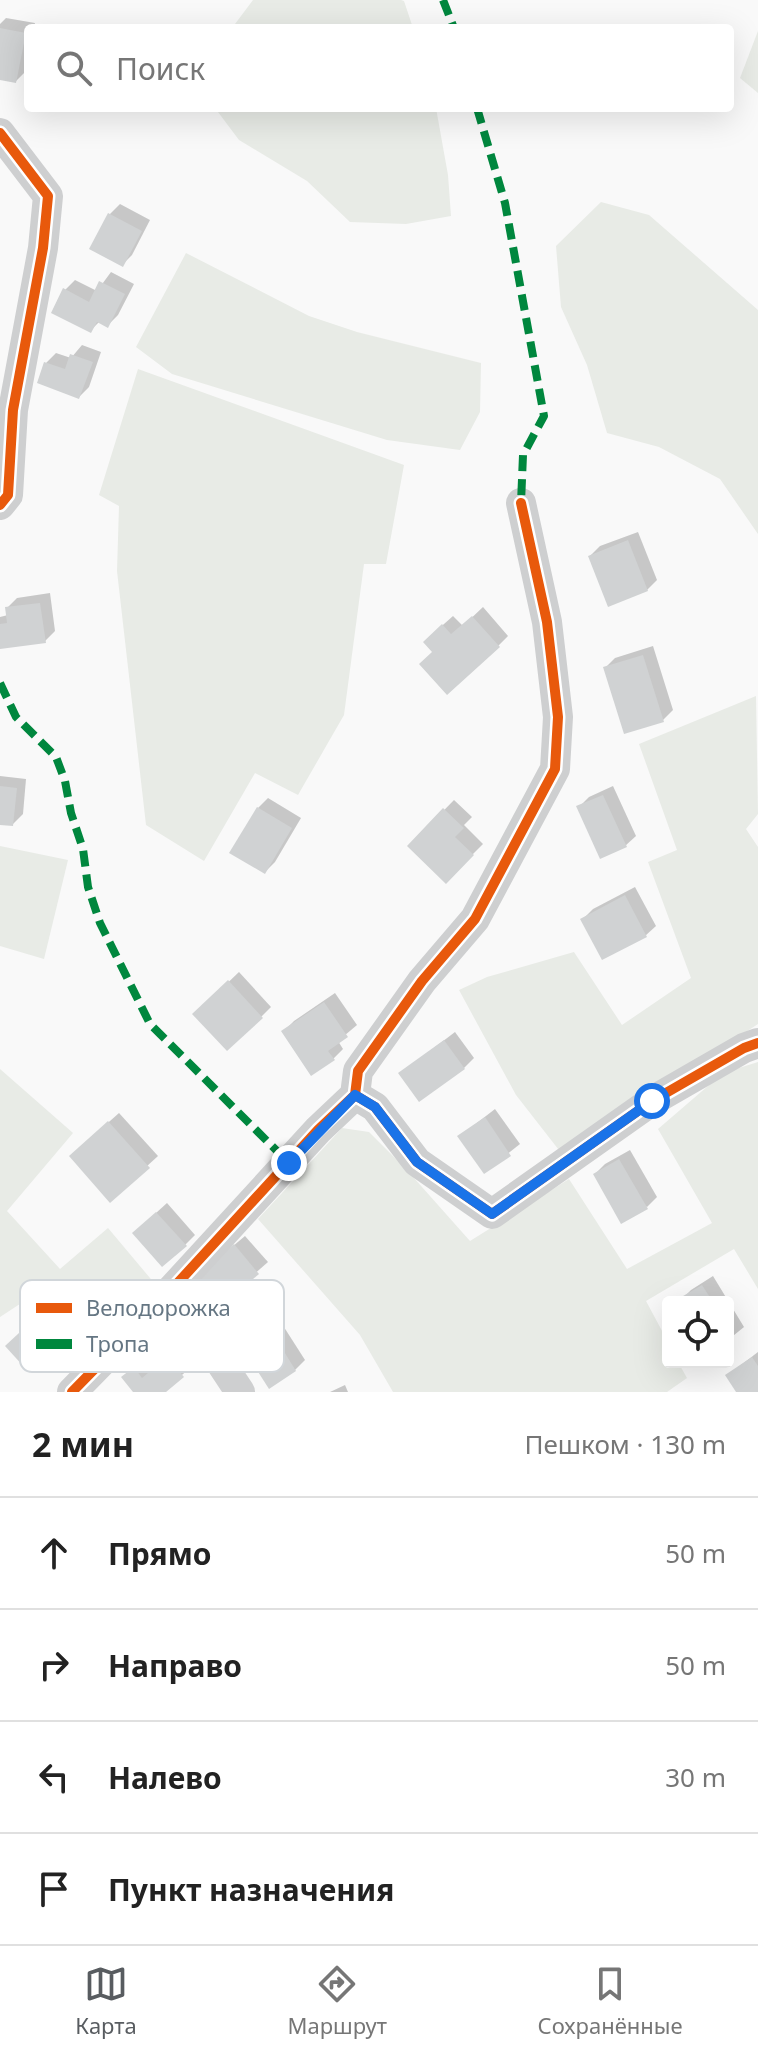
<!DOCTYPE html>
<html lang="ru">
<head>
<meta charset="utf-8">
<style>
	body { margin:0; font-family:"Noto Sans",sans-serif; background:#f6f6f6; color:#222 }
	.controls { position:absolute; right:24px; bottom:24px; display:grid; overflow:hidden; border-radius:8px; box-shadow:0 8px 32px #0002 }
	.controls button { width:72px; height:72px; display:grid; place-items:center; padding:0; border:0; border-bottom:2px solid #e0e0e0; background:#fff; color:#222; font:40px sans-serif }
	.stop { position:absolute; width:24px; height:24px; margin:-18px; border:6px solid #1a73e8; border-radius:50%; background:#fff }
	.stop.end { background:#1a73e8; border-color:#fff; box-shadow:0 2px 8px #0008 }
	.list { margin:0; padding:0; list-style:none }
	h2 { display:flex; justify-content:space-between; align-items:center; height:104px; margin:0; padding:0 32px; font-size:34px }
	h2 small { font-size:26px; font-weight:400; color:#767676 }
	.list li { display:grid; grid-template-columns:52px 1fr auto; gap:24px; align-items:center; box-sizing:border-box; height:112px; padding:0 32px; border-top:2px solid #e0e0e0 }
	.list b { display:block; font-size:30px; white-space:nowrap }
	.list em { font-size:26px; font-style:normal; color:#767676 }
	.icon { flex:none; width:44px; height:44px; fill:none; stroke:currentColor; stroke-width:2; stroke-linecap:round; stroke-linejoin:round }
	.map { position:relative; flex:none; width:758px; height:1392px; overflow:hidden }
	.search { position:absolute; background:#fff; box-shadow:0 8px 32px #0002; left:24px; right:24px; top:24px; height:88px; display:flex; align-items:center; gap:20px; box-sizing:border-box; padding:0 28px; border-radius:8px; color:#767676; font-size:30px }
	.sheet { height:552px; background:#fff }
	nav { display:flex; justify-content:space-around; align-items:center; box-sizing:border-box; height:112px; border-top:2px solid #e0e0e0; background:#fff; font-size:22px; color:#767676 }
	nav a { display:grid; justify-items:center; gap:4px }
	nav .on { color:#585c60 }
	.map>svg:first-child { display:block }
	.green { fill:#e8ebe6 }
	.shadow { fill:#0003 }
	.building { fill:#d0d2d3 }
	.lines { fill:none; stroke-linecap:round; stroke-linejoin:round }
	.minor { stroke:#cecfd0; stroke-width:30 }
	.quiet { stroke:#00873e; stroke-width:8; stroke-dasharray:16 8; stroke-linecap:butt }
	.cycleway-casing { stroke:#fff; stroke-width:15 }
	.cycleway { stroke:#e8590c; stroke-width:10 }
	.route { stroke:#1a73e8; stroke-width:10 }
	.key { fill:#fff; stroke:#d1d6da; stroke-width:2 }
	.key-label { font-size:22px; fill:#657683 }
</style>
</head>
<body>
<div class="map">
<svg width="758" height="1392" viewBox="0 0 758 1392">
	<rect width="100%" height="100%" fill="#f9f9f9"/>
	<!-- green -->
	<g class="green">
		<polygon points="253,0 401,0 404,1 413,28 232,28"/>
		<polygon points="758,31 758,93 740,78"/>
		<polygon points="215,108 436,108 448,175 451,216 406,224 350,222 307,181 239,140"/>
		<polygon points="601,202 649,215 758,310 758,534 720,479 659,447 607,433 587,365 561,307 556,246"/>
		<polygon points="186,253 309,316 357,332 481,363 480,412 460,450 387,440 172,374 136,347"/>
		<polygon points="138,369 404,465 386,564 364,564 344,715 298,795 255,773 204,861 146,825 117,571 119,506 99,495"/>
		<polygon points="756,696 758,814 746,829 758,847 758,1024 562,1154 516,1095 459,990 487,977 574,952 622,1025 691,978 648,862 677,850 639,744"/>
		<polygon points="0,846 68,860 44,959 0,946"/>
		<polygon points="758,1062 758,1289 734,1249 646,1301 668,1342 668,1362 678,1362 687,1378 667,1392 393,1392 360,1335 258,1219 342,1128 369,1132 406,1169 470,1241 569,1179 627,1269 712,1223 658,1129 723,1073"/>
		<polygon points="0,1069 73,1133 7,1211 60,1269 108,1228 155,1284 81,1356 29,1298 0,1317"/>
	</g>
	<!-- shadow -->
	<g class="shadow">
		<polygon points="6,18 35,23 34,28 28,28 26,71 16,81 0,78 0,24"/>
		<polygon points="120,204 150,220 132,255 122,265 92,249 110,214"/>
		<polygon points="111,272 134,284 118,315 108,325 100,321 90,331 65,290 75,280 97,291"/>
		<polygon points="82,345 101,352 89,387 79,397 46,363 56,353 71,358"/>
		<polygon points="638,532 657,580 647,590 590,556 600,546"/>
		<polygon points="50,593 55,631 45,641 0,647 0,617 8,615 7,608 17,598"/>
		<polygon points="483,607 508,636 498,646 434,651 435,632 453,616 463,626"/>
		<polygon points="653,646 673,710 663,720 605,668 615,658"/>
		<polygon points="0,776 26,779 23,814 13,824 0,823"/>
		<polygon points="613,786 636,836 625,846 579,807 589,797"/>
		<polygon points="268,798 301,818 275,862 265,872 258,808"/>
		<polygon points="454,800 472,817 464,825 483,844 446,881 409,846"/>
		<polygon points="635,887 656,926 645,936 583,919 593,909"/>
		<polygon points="239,972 271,1007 261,1017 195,1014"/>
		<polygon points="335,993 357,1025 338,1041 343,1049 333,1059 284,1031 294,1021"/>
		<polygon points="455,1032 474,1058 464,1068 401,1073"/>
		<polygon points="495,1109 520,1144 485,1172 460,1136"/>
		<polygon points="119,1113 158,1156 110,1200 82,1146"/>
		<polygon points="630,1150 657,1197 647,1207 595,1174 605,1164"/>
		<polygon points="167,1203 195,1235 185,1245 145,1223"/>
		<polygon points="245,1236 268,1262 219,1305 207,1268"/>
		<polygon points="713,1276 744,1327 728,1340 728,1302 682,1302 681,1300 691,1290"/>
		<polygon points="44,1312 62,1331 25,1365 17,1336"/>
		<polygon points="282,1324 305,1360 295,1370 270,1386 247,1350 257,1340"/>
		<polygon points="178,1349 192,1366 163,1392 136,1392 134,1367 145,1358 153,1369"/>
		<polygon points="758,1352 758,1392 739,1392 728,1375"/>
		<polygon points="345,1385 348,1392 330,1392"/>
	</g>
	<!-- building -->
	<g class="building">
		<polygon points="0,28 26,33 16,83 0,80"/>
		<polygon points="108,213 142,231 123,267 89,249"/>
		<polygon points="99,281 125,294 108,328 97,322 91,333 51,313 63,288 89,302"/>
		<polygon points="70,354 93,362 79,399 37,383 44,362 65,369"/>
		<polygon points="628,540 648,591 608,607 588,556"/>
		<polygon points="40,603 46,643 0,649 0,624 7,623 5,607"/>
		<polygon points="472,616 500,647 447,695 419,664 432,652 423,642 442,624 451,634"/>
		<polygon points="643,655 664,722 624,734 603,667"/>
		<polygon points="0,786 17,788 13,826 0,825"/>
		<polygon points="603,795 627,847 600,859 576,806"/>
		<polygon points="257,807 292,828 265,874 229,853"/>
		<polygon points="443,808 464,828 455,837 474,855 446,884 407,846"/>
		<polygon points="625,895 647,937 602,960 580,919"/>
		<polygon points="228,980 263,1018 227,1051 192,1014"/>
		<polygon points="324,1002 348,1037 328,1051 335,1060 311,1076 281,1031"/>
		<polygon points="444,1040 465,1069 419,1102 398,1073"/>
		<polygon points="485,1117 511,1156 484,1174 457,1136"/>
		<polygon points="108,1121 150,1168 110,1203 69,1156"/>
		<polygon points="619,1159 648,1209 621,1224 593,1174"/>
		<polygon points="156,1212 187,1246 162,1267 132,1233"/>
		<polygon points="234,1244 259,1274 219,1308 194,1278"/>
		<polygon points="702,1285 713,1302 680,1302 678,1299"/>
		<polygon points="33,1320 53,1343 25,1368 5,1346"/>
		<polygon points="272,1332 296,1371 269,1389 244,1350"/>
		<polygon points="167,1357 184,1377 166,1392 133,1392 121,1377 134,1367 142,1378"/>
		<polygon points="752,1357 758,1366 758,1392 736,1392 725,1375"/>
	</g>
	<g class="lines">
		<!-- minor -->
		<g class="minor">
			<polyline points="0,133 48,196 43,248 13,410 8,495 0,505"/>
			<polyline points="355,1095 375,1107 417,1162 492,1214 652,1101 744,1048 758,1043"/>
			<polyline points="163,1299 203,1336 240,1392"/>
			<polyline points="72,1392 163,1299 318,1130 355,1095 358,1071 422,981 475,919 555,769 558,717 547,622 521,503"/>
		</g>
		<!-- quiet -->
		<g class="quiet">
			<polyline points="443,0 454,28"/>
			<polyline points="477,108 505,203 544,416 523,455 521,503"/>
			<polyline points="0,683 16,717 56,757 65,781 71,813 83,849 88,887 100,923 150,1024 289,1163"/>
		</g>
		<defs>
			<g id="cycleway">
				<polyline points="0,133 48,196 43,248 13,410 8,495 0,505"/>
				<polyline points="355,1095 375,1107 417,1162 492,1214 652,1101 744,1048 758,1043"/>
				<polyline points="72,1392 163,1299 318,1130 355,1095 358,1071 422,981 475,919 555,769 558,717 547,622 521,503"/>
			</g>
		</defs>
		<!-- cycleway casing -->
		<use href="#cycleway" class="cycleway-casing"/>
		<!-- cycleway -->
		<use href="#cycleway" class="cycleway"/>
	</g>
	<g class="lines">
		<!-- route -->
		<polyline class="route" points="289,1163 355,1095 375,1107 417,1162 492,1214 652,1101"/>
	</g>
	<!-- legend -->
	<rect x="20" y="1280" width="264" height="92" rx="12" class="key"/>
	<rect x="36" y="1303" width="36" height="10" fill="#e8590c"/>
	<rect x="36" y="1339" width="36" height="10" fill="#00873e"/>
	<g class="key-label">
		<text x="86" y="1316">Велодорожка</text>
		<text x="86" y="1352">Тропа</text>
	</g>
</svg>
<div class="controls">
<button><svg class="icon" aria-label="locate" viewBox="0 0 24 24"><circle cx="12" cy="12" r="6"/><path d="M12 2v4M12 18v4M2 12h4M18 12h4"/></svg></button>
</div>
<div class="stop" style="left:652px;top:1101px"></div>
<div class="stop end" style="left:289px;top:1163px"></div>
<div class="search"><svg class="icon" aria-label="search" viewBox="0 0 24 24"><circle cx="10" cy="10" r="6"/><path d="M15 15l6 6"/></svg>Поиск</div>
</div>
<section class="sheet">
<h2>2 мин<small>Пешком · 130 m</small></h2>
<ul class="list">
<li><svg class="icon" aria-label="ahead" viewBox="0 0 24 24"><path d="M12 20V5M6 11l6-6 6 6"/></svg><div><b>Прямо</b></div><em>50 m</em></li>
<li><svg class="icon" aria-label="right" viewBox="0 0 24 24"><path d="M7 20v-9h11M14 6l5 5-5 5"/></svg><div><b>Направо</b></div><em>50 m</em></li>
<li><svg class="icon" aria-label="left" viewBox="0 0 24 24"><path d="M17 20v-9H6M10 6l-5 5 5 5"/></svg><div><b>Налево</b></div><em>30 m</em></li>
<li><svg class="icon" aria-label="arrive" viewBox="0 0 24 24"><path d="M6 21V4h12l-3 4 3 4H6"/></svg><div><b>Пункт назначения</b></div></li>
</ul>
</section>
<nav>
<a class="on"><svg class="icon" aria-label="map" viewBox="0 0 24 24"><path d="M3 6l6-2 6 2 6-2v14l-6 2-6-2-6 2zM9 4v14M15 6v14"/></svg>Карта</a>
<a><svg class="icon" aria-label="directions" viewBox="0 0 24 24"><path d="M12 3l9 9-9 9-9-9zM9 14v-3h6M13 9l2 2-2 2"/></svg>Маршрут</a>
<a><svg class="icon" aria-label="saved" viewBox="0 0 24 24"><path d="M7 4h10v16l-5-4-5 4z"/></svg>Сохранённые</a>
</nav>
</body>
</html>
